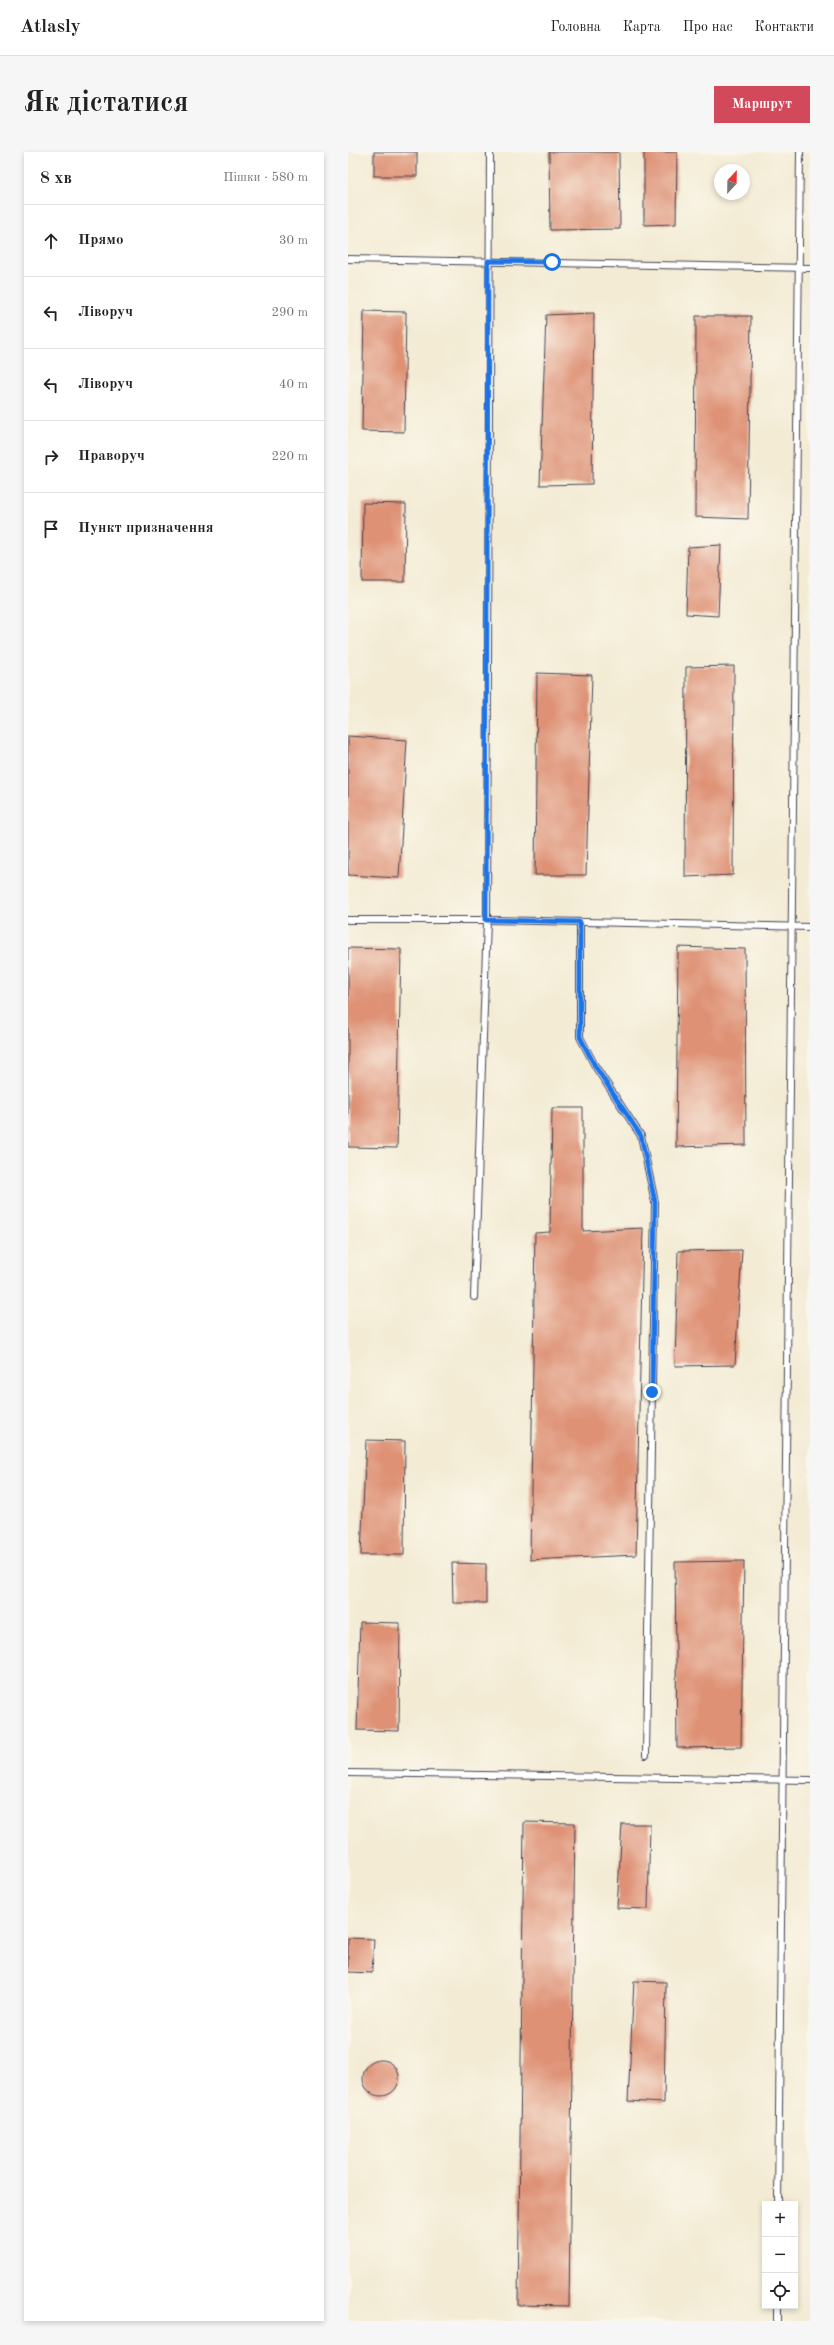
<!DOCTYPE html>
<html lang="uk">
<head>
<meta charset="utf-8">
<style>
	body { margin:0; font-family:"Old Standard TT",serif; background:#f6f6f6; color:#222 }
	.controls { position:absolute; right:12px; bottom:12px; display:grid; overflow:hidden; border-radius:0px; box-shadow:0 2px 6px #0003 }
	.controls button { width:36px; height:36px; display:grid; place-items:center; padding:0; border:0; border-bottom:1px solid #e0e0e0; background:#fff; color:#222; font:20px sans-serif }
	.compass { position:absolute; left:366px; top:12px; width:36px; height:36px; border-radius:50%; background:#fff; box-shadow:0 2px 6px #0003; rotate:22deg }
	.stop { position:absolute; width:12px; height:12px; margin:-9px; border:3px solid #1a73e8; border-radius:50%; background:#fff }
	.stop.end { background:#1a73e8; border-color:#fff; box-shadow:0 1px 4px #0008 }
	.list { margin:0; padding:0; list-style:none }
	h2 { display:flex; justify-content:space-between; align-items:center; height:52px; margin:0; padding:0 16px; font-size:17px }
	h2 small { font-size:13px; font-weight:400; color:#767676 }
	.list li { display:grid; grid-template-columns:26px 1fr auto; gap:12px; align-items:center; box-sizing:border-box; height:72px; padding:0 16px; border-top:1px solid #e0e0e0 }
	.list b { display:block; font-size:15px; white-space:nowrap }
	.list em { font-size:13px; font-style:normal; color:#767676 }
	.icon { flex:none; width:22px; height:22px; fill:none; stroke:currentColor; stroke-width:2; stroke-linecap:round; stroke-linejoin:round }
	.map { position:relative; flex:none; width:462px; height:2169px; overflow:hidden; border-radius:0px }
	header { display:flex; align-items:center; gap:24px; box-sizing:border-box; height:56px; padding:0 20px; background:#fff; border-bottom:1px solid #e0e0e0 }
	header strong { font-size:19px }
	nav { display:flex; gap:22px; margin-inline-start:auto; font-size:14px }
	.intro { display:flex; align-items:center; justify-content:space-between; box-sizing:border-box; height:96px; padding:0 24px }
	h1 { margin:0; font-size:28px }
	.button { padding:10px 18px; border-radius:0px; background:#d1495b; color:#fff; font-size:14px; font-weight:700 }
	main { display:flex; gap:24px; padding:0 24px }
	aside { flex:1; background:#fff; border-radius:0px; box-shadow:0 2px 6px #0003 }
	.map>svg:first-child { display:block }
	.building { fill:#de9174 }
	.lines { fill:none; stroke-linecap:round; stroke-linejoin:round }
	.service-casing { stroke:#414052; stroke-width:8 }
	.service { stroke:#fff; stroke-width:6 }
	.route { stroke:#1a73e8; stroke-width:5 }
</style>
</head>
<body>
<header>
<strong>Atlasly</strong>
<nav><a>Головна</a><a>Карта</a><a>Про нас</a><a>Контакти</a></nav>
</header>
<div class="intro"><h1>Як дістатися</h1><a class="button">Маршрут</a></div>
<main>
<aside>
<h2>8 хв<small>Пішки · 580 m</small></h2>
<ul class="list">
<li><svg class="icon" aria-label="ahead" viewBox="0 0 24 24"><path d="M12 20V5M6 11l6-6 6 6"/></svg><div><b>Прямо</b></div><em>30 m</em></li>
<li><svg class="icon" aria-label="left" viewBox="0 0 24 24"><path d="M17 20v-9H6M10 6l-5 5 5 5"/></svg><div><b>Ліворуч</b></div><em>290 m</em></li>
<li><svg class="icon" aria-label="left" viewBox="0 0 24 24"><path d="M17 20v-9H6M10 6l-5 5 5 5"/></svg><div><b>Ліворуч</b></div><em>40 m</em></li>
<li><svg class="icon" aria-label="right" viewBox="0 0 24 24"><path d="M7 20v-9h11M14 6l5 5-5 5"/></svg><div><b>Праворуч</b></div><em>220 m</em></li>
<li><svg class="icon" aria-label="arrive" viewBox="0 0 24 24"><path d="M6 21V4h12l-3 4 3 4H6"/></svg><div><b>Пункт призначення</b></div></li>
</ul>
</aside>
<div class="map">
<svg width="462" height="2169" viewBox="0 0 462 2169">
	<rect width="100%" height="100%" fill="#fbf7ec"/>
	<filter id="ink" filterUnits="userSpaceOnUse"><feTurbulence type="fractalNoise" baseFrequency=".025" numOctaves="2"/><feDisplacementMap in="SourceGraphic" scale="8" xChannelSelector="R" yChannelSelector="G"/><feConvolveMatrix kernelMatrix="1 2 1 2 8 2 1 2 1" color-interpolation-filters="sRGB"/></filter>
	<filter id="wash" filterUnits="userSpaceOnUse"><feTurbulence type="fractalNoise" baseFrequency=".012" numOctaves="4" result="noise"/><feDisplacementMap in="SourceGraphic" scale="16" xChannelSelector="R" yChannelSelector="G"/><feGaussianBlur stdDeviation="0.9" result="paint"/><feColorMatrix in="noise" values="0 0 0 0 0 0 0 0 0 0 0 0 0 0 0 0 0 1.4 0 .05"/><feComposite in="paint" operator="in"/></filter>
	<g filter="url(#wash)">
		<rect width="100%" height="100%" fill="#f3ebd4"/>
		<g id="blocks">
			<!-- building -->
			<g class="building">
				<rect x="26" y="0" width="43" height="24"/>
				<polygon points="201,0 271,0 272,77 202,78"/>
				<polygon points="296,0 329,0 328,72 296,73"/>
				<polygon points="16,159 58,160 56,280 14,279"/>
				<polygon points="246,161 244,332 192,333 198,163"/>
				<polygon points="348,164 403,164 400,367 347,365"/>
				<polygon points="15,351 58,352 57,430 14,430"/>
				<polygon points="373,393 370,464 338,462 340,395"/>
				<polygon points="386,514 385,723 337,725 338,515"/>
				<polygon points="189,521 244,523 238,723 187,723"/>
				<polygon points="0,584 59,588 51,726 0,723"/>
				<polygon points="330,795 397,797 398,993 328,995"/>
				<polygon points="0,796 53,797 49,996 0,995"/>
				<polygon points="204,956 235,956 235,1079 295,1076 288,1403 182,1408 187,1081 202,1080"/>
				<polygon points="394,1098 387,1213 327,1214 330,1099"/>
				<polygon points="18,1288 57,1289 56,1403 13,1403"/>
				<polygon points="396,1409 393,1595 329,1596 327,1410"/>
				<polygon points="104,1411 138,1412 138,1451 105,1451"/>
				<polygon points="12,1470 52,1471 51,1579 9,1578"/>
				<polygon points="176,1670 227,1671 221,2154 170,2153"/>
				<polygon points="274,1672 302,1672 300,1757 269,1756"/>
				<polygon points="0,1786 26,1787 24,1821 0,1820"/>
				<polygon points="286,1829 318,1830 316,1951 280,1949"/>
				<circle cx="33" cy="1926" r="18"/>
			</g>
		</g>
	</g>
	<g filter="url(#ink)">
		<use href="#blocks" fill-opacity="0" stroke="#414052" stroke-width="1"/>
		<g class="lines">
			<defs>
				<g id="service">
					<polyline points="0,107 462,116"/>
					<polyline points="0,768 139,768 462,775"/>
					<polyline points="232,771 232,885 247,914 293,984 307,1050 298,1603"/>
					<polyline points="126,1145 139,768 142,0"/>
					<polyline points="0,1621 462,1628"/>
					<polyline points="430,2052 452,0"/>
					<polyline points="429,2169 429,2154"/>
				</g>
			</defs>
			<!-- service casing -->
			<use href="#service" class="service-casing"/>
			<!-- service -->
			<use href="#service" class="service"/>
		</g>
	</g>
	<g class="lines" filter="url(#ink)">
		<!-- route -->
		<polyline class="route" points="204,110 140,109 138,768 232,770 232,885 247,914 293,984 307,1050 304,1240"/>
	</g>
</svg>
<div class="controls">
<button>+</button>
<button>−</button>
<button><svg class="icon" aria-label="locate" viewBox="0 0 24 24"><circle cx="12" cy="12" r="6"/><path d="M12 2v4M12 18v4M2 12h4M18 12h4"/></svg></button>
</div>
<svg class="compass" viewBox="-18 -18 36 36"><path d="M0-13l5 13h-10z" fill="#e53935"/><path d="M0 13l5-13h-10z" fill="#767676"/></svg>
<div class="stop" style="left:204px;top:110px"></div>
<div class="stop end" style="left:304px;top:1240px"></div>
</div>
</main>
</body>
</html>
